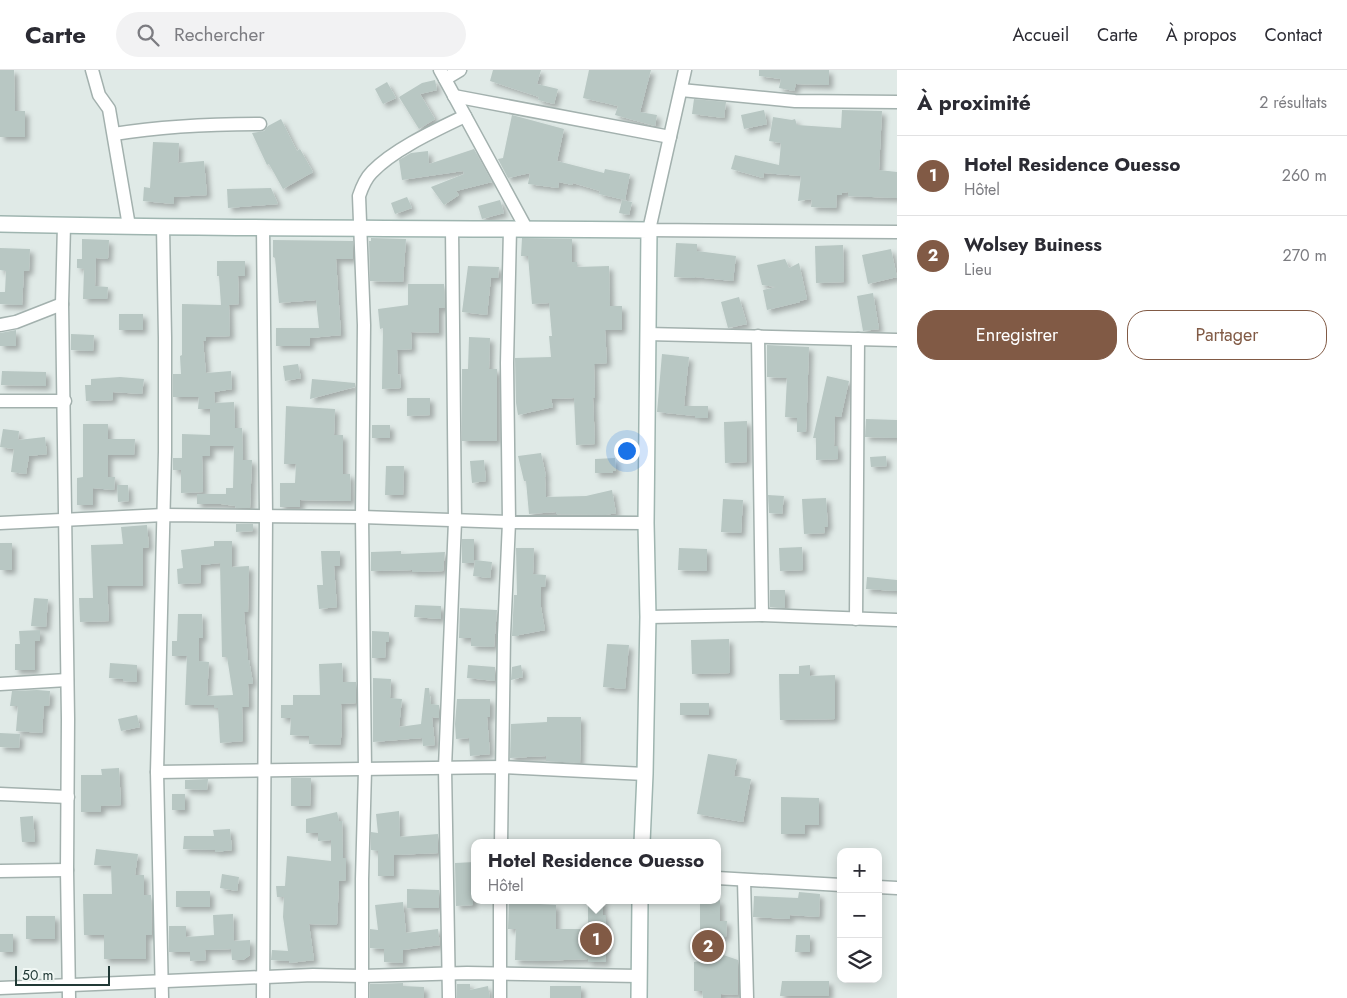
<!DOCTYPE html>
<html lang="fr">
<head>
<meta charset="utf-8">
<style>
	body { margin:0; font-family:Jost,sans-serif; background:#f2f2f3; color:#2b2b33 }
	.controls { position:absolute; right:15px; bottom:15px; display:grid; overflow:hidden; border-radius:10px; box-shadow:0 2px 12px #0003 }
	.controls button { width:45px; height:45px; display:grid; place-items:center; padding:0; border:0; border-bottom:1px solid #e1e1e2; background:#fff; color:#2b2b33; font:25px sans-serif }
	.scale { position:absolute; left:15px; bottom:12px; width:95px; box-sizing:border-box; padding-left:5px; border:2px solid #213936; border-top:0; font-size:14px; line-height:18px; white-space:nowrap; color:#213936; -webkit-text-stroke:4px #f0f7f4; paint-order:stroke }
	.you { position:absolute; left:626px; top:380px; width:18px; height:18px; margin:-12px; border:4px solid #fff; border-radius:50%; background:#1a73e8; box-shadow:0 0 0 8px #1a73e833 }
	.badge { display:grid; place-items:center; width:32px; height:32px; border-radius:50%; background:#815a45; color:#fff; font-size:16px; font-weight:700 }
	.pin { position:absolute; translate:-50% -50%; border:2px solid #fff; box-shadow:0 1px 5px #0006 }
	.popup { position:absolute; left:471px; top:769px; width:250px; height:65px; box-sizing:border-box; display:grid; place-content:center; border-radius:10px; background:#fff; filter:drop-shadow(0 1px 4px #0005); font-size:16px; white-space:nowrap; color:#7c7c81 }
	.popup b { font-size:19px; color:#2b2b33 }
	.popup::after { content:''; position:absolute; left:50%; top:100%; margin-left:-10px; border:10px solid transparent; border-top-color:#fff }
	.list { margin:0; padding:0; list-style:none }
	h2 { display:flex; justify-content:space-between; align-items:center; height:65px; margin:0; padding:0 20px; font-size:21px }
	h2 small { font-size:16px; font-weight:400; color:#7c7c81 }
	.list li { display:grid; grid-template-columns:32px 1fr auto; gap:15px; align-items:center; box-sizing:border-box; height:80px; padding:0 20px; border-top:1px solid #e1e1e2 }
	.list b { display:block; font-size:19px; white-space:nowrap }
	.list p { margin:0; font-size:16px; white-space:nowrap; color:#7c7c81 }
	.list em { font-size:16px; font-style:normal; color:#7c7c81 }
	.actions { display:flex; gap:10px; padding:15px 20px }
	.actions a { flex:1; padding:11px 0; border:1px solid #815a45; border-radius:20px; text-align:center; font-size:18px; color:#815a45 }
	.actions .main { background:#815a45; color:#fff }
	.icon { flex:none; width:28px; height:28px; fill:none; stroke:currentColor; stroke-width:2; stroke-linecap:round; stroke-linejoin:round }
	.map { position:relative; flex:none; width:897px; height:928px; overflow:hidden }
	header { display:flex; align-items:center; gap:30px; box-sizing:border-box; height:70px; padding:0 25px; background:#fff; border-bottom:1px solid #e1e1e2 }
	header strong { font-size:24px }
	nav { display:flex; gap:28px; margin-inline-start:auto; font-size:18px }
	.search { width:350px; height:45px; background:#f2f2f3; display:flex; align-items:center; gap:12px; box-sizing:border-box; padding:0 18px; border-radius:28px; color:#7c7c81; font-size:19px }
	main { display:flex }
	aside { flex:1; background:#fff }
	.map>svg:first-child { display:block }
	.building { fill:#b8c7c3; filter:url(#shadow) }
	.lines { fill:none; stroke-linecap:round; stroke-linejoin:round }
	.street-casing { stroke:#a3b1ae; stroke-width:15 }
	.secondary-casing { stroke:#9fb5b0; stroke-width:18 }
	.street { stroke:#fff; stroke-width:12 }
	.secondary { stroke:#fff; stroke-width:15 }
</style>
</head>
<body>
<header>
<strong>Carte</strong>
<div class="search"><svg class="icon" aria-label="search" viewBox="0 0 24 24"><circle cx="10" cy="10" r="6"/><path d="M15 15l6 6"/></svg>Rechercher</div>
<nav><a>Accueil</a><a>Carte</a><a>À propos</a><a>Contact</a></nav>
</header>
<main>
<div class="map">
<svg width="897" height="928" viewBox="0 0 897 928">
	<defs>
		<filter id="shadow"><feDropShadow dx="4" dy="4" stdDeviation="2.5" flood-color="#0004"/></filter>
	</defs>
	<rect width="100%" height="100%" fill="#e0eae7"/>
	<!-- building -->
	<g class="building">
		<polygon points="0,0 14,0 15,41 25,41 25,67 0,67"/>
		<polygon points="493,0 541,0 537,14 558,19 554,34 538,30 539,27 490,11"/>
		<polygon points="589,0 651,0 640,42 657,45 655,56 615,45 618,36 583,28"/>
		<polygon points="759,0 829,0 829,15 796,14 794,21 779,18 781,9 759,6"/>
		<polygon points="435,10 437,20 420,24 435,49 419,59 399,27 422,13"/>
		<polygon points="387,12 396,28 383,34 375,19"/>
		<polygon points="694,29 726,32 724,48 692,44"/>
		<polygon points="764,40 767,54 744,59 741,45"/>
		<polygon points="842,40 882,41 879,100 897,102 897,128 848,126 848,122 842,123 842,125 837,125 836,138 811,137 812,129 798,131 801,106 764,103 763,108 731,99 735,85 779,95 781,73 769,71 773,47 792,50 795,49 797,55 841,58"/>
		<polygon points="512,45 564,59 557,91 604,103 605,99 630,104 625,130 599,124 600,121 573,113 572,115 559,112 558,118 528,114 530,103 508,108 498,89 503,88"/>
		<polygon points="281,49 297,81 300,79 313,102 283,119 269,94 267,95 252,63 264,61 268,56"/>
		<polygon points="153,72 179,73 178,93 204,91 207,125 174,127 174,134 143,131 144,117 150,118"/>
		<polygon points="474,79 492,112 456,121 459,125 444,135 431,117 464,104 463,101 402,110 399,90 411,83 428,81 429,94"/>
		<polygon points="271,118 278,134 228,138 227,119"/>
		<polygon points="407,127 412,138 395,144 391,133"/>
		<polygon points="500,130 504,143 482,149 478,136"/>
		<polygon points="622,130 632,132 629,145 619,143"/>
		<polygon points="371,168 406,169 403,212 370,211 369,171 371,171"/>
		<polygon points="522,168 572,169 572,192 577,192 577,197 609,196 610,236 622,236 622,260 605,260 607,293 594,294 595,328 593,328 595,374 576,375 574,328 551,329 553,337 518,345 516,333 515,288 551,287 549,266 552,266 549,233 532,234 528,186 521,186"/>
		<polygon points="82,169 109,170 108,189 96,188 95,216 108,217 107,229 83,229 84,199 77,198 77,189 82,189"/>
		<polygon points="273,170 353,171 353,189 336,189 341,265 310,268 310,276 276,276 276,258 319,258 316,230 279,233 275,188 273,187"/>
		<polygon points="676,173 697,174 697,181 736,186 733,211 695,207 695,208 674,207"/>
		<polygon points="843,175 844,212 816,213 815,176"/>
		<polygon points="0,178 30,179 29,201 24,201 22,235 0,234 0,222 5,222 6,201 0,200"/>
		<polygon points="891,179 897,207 868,214 862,185"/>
		<polygon points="785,189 789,198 799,193 807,229 800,231 800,232 767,240 763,220 776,217 762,215 757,195"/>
		<polygon points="217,191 245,191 245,206 238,206 239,234 228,235 229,235 230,266 206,267 206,271 203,271 206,303 231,301 232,319 214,322 215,333 234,332 235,358 242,358 243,390 252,390 250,438 236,438 235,436 221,434 197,434 197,424 226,424 226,418 233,418 234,376 210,376 210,386 202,386 203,422 181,423 181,400 173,400 173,388 182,388 182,364 210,365 210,339 198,339 199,327 173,327 173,304 181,304 180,286 182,285 182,234 221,235 219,206 217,206"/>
		<polygon points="468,196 499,197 498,208 491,208 487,245 462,242"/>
		<polygon points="408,214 444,214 445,238 439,238 439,263 411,262 412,279 397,280 398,305 400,304 401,318 382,319 383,258 380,259 378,239 408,235"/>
		<polygon points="873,223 879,259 863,261 857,226"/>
		<polygon points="739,227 747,254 728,258 721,232"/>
		<rect x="119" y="244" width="24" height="16"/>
		<polygon points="16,260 16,276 0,276 0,263"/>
		<polygon points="71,264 94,265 93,281 71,280"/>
		<polygon points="469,267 490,268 489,299 497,299 497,371 462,371 462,299 468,299"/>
		<polygon points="767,275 809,277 806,362 797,362 797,348 785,347 787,308 767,307"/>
		<polygon points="662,284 689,287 684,336 708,336 708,348 695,348 695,346 657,342"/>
		<polygon points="298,294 301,308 285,311 283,296"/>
		<polygon points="2,301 46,302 46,316 1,315"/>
		<polygon points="827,306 849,311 841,347 835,346 834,376 838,376 838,389 816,390 816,368 813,368"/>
		<polygon points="120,307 144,309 142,324 113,322 113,330 86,331 85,315 91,315 91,309"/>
		<polygon points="312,309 355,313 355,317 310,329"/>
		<polygon points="407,328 430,328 430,345 407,346"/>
		<polygon points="286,336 335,339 334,365 343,365 343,404 350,404 351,431 300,430 300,437 280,437 280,413 295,413 296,394 284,394"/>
		<polygon points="866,349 897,350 897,368 865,367"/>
		<polygon points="747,351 747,392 725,393 724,352"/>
		<polygon points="83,354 108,354 108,369 135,369 134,385 108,385 108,407 115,407 114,420 93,418 93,435 77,435 77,408 83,407"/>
		<rect x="372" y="355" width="18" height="13"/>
		<polygon points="3,359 19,361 18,370 45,367 47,384 29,386 26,404 11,402 14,379 0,377"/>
		<polygon points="541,383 546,406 545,407 546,427 586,426 612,420 616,443 606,445 556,444 556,442 529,444 526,411 524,411 518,386"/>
		<polygon points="886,386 887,396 871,397 870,387"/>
		<polygon points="615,388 616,401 613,401 613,403 595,403 595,389"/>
		<polygon points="484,390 486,411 472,413 470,391"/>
		<polygon points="386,396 404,396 403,425 385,425"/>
		<polygon points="117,415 128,415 129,431 118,432"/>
		<polygon points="768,425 784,426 782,444 769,443"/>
		<polygon points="826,428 828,457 824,457 825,463 804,464 802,429"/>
		<polygon points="723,429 743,430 741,463 721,462"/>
		<polygon points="236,454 253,454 253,461 236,462"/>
		<polygon points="147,455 149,477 143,478 143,516 107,516 109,551 80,552 79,528 93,528 91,475 123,474 121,457"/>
		<rect x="462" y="469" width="12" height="24"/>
		<polygon points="214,471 232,471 232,497 249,496 248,542 244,542 248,590 249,590 253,613 248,614 249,637 242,637 243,671 220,673 218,638 214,638 214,635 185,635 187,586 172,586 172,571 177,571 178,544 202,544 203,568 199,568 199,591 209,592 207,626 233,625 227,587 222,587 220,493 201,495 201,513 178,514 177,499 183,498 181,480 214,476"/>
		<rect x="0" y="473" width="12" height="27"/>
		<polygon points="802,477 803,500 780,501 779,478"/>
		<polygon points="516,478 534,478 533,504 546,505 545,517 541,517 541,537 545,560 519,565 519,566 512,566 514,525 517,525"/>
		<polygon points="679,478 707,479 707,501 678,500"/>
		<polygon points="321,481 340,481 340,496 334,496 337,537 319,539 317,515 323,515"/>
		<polygon points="401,481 401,484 445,482 443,501 412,502 412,500 371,501 371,482"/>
		<polygon points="475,490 492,492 490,508 473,506"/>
		<polygon points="867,507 897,510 897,521 866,519"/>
		<polygon points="770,520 785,520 785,538 770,537"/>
		<polygon points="34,528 48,529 46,557 31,556"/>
		<polygon points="415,535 441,536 441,549 414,547"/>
		<polygon points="460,538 497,540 494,577 471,576 471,568 459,568"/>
		<polygon points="40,560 40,571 35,571 35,600 15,600 15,574 20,574 19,561"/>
		<polygon points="372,561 389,562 389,572 386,572 385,588 372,588"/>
		<polygon points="729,569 730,603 692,604 691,570"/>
		<polygon points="607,574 629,575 625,619 603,617"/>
		<polygon points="110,593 137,595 137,612 123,611 123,609 109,608"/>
		<polygon points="342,593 343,612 356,612 356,633 341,634 342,661 340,675 309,674 309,666 290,665 291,648 281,648 281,635 293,635 293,625 320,625 319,594"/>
		<polygon points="468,595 495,597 495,611 467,608"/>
		<polygon points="521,595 523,607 511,610 512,597"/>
		<polygon points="810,595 810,606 835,605 835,649 780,650 779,604 799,604 799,596"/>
		<polygon points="373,608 391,609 390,628 402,629 399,657 421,654 425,618 429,618 431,634 439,635 439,648 432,647 435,675 423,676 422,668 373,672"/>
		<polygon points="37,620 50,621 49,636 44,636 42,663 16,661 18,636 10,636 12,621"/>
		<polygon points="457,629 490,629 490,647 487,647 490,684 470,686 469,668 456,669 455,654"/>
		<rect x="680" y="633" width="29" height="12"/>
		<polygon points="137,645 140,657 121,661 118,649"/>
		<polygon points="547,647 581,647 580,693 546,691 546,686 510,688 511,654 547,652"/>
		<polygon points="0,663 20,664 19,678 0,677"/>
		<polygon points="708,684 737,689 734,706 751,709 743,752 697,744"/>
		<polygon points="119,698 121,735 101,736 101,742 81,742 81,705 102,705 101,699"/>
		<polygon points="291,708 311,708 310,736 291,736"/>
		<polygon points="208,709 207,720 185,719 185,710"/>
		<rect x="172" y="724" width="13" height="16"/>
		<polygon points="781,727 819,728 819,755 805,755 805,764 781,764"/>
		<polygon points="399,741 400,767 438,764 438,783 394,785 394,806 378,806 378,781 371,780 371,762 378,763 376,744"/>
		<polygon points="337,742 339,751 342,751 343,788 346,788 346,810 339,811 337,855 309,854 314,890 290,893 289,891 271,890 272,880 288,881 283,847 284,827 277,827 276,816 285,816 287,786 331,791 331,770 318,771 318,763 306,763 306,749"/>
		<polygon points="33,746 35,772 22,772 20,747"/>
		<polygon points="230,759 232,780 215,782 215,780 183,779 184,766 214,766 213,760"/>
		<polygon points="96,779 138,784 135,805 144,805 144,825 151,825 152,865 146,865 146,889 104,889 104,865 84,865 83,824 112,824 111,796 94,795"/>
		<polygon points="475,792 475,812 472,812 473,835 456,836 455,793"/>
		<polygon points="222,804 239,807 237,821 220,818"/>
		<polygon points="407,819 439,820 439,838 407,838"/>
		<rect x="176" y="821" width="34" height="16"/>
		<polygon points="799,822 820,824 819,847 790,845 790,849 753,847 754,826 798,828"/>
		<polygon points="588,830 603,830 603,845 606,845 606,892 588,892 588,889 540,891 515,890 516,859 508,859 509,832 556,835 556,859 588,859"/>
		<polygon points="700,830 720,830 720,851 727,851 726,867 700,868"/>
		<polygon points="403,832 406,863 438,859 440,875 403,880 403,893 384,892 384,879 370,878 370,859 378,860 375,835"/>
		<polygon points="233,844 234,871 250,870 250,885 243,890 232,890 231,879 205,880 206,890 190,891 190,882 169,882 169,856 186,856 186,867 214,865 213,845"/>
		<rect x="26" y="846" width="29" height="23"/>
		<rect x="0" y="864" width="13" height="18"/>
		<polygon points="796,865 810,865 810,882 795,882"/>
		<polygon points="700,877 738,890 738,925 721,924 721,928 703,928 702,921 694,921 694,892 700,891"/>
		<polygon points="782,911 829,911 829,926 780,926"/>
		<polygon points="403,913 403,916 424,917 424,928 370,928 370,914"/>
		<polygon points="457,914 470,914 470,920 488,916 490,928 457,928"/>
		<rect x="550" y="916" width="31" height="12"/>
	</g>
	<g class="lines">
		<defs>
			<g id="street">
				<polyline points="92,0 99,25 109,39 129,156"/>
				<polyline points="440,0 526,158"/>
				<polyline points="685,0 649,160 897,162"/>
				<polyline points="445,9 460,0"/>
				<polyline points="681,20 795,31 897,32"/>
				<polyline points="454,26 670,67"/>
				<path d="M114,64c50,-8 95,-10 146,-10"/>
				<polyline points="64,155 62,234 68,649 67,800 69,928"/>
				<polyline points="263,157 266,445 263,928"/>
				<polyline points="0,255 16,252 62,234"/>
				<polyline points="647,264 897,270"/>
				<polyline points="758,266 762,545"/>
				<polyline points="0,331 65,331"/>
				<polyline points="0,453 164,445 362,447 509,452 646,453"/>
				<polyline points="648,547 762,545 897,550"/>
				<polyline points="856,549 858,269"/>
				<polyline points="0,614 67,610"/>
				<polyline points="157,702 502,697 645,704"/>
				<polyline points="0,724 68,727"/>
				<polyline points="501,773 504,565 509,452 507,293 510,159"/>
				<polyline points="0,801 67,800"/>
				<polyline points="717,808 841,815"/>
				<polyline points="744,810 747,928"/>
				<polyline points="878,817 897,818"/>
				<polyline points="0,918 313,905 362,906 467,903 639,906"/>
				<polyline points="162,928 157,702 165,382 165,268 163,156"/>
				<path d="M362,928v-119l3,-109 -3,-253 2,-192 -5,-129c3,-9 6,-17 13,-24 22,-23 64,-42 93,-56"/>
				<polyline points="449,928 445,698 455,451 452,158"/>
				<polyline points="500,928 500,830"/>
			</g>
			<g id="secondary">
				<path d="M0,154c216,5 433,4 649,6l-3,293 2,94 -3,157 -3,69"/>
				<polyline points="639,928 640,830"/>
			</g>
		</defs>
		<!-- street casing -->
		<use href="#street" class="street-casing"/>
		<!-- secondary casing -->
		<use href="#secondary" class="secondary-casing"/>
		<!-- street -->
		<use href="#street" class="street"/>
		<!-- secondary -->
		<use href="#secondary" class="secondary"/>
	</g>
</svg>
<div class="controls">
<button>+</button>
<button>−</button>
<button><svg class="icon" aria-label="layers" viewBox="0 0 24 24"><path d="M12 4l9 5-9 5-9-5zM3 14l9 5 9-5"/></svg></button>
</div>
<div class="scale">50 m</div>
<div class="you"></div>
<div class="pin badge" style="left:596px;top:869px">1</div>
<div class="popup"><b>Hotel Residence Ouesso</b>Hôtel</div>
<div class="pin badge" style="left:708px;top:876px">2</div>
</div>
<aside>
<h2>À proximité<small>2 résultats</small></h2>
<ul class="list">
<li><span class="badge">1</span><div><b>Hotel Residence Ouesso</b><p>Hôtel</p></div><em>260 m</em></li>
<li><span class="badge">2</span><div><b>Wolsey Buiness</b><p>Lieu</p></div><em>270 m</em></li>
</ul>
<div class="actions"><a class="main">Enregistrer</a><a>Partager</a></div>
</aside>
</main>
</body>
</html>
